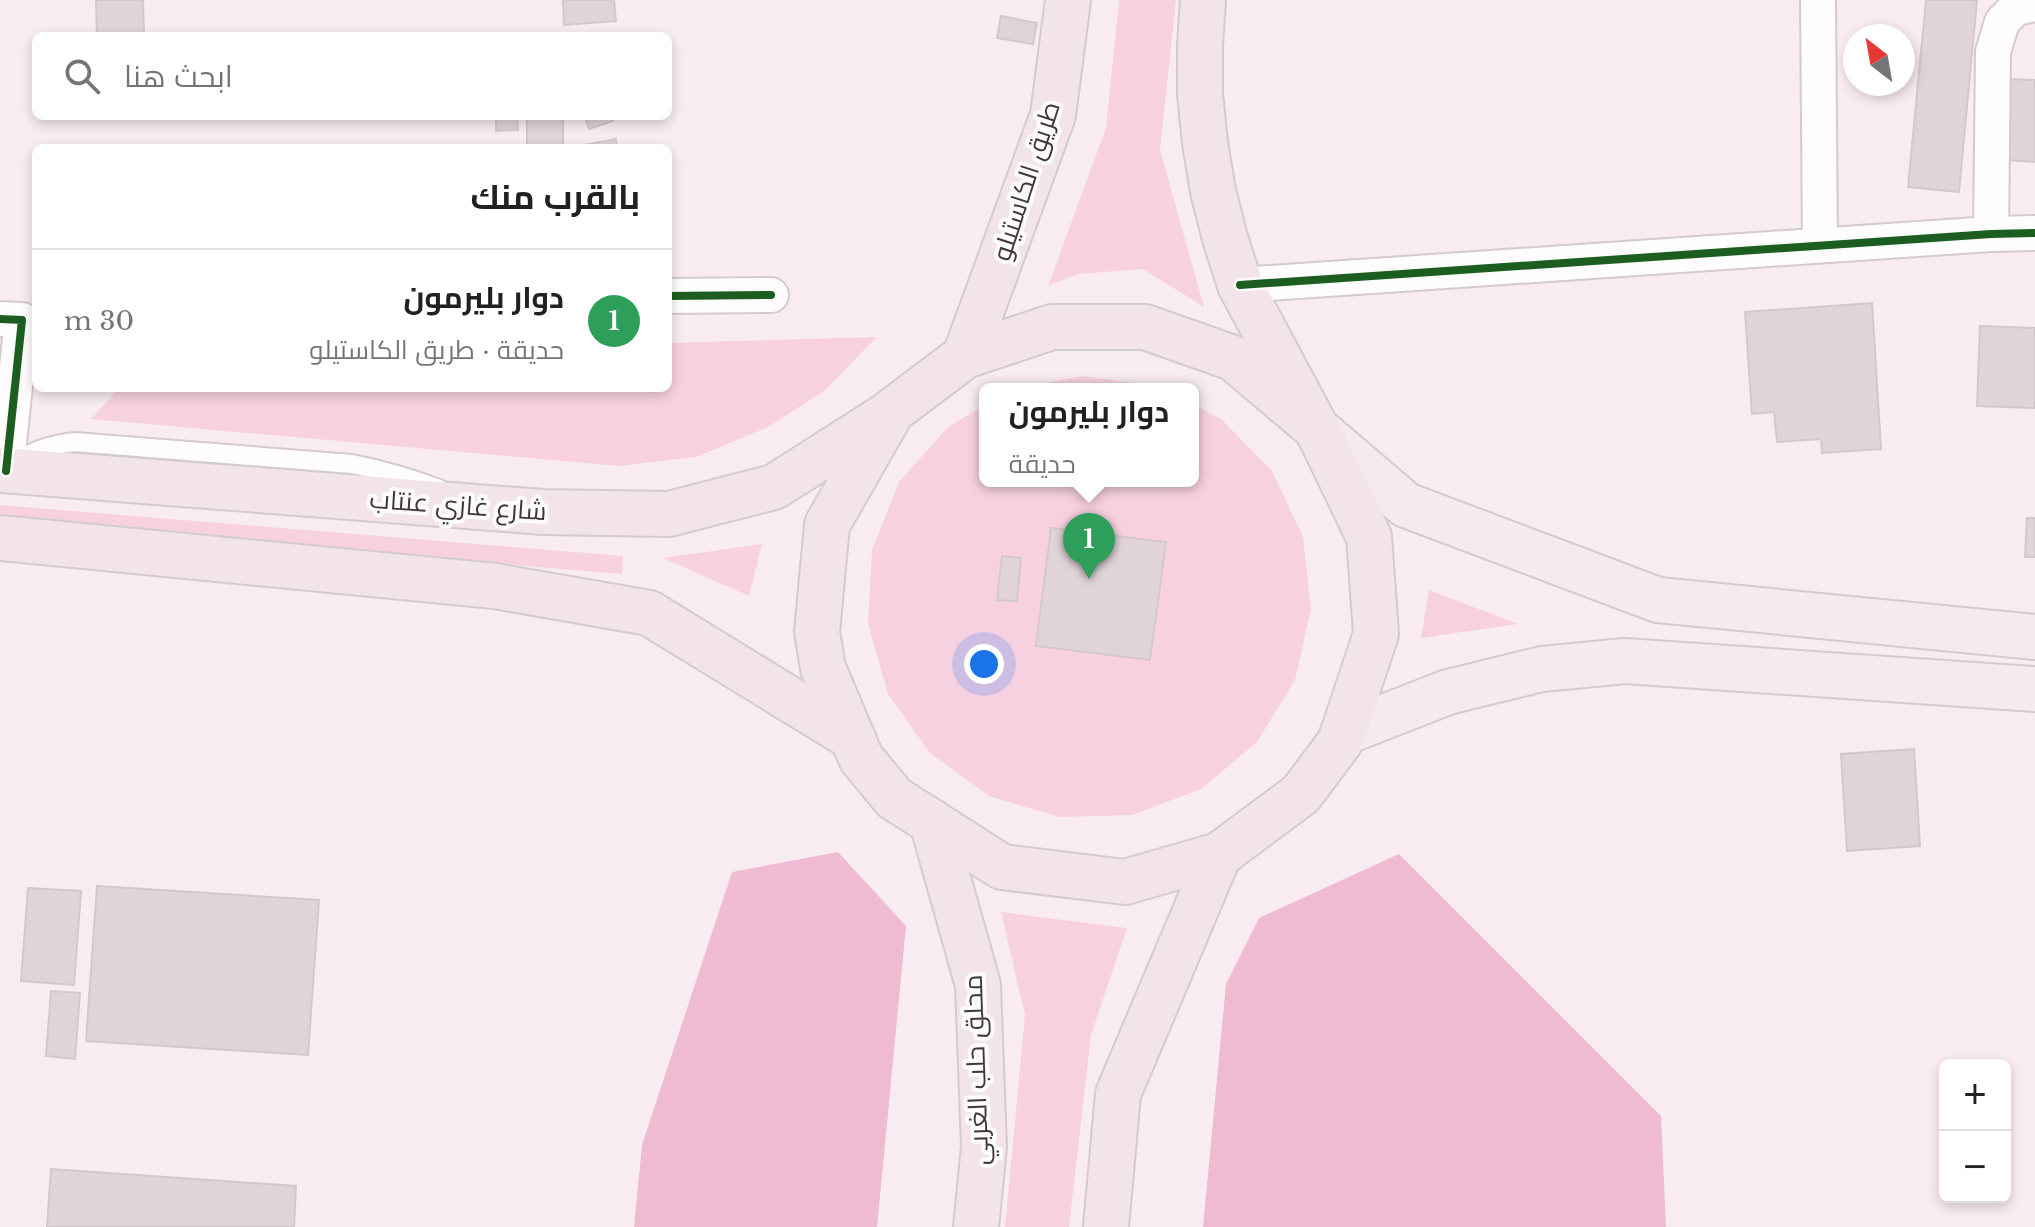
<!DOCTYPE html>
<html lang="ar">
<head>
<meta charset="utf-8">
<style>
	body { margin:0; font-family:"Libre Baskerville",Cairo,serif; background:#f2f2f2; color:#202124; direction:rtl }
	.controls { position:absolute; right:24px; bottom:24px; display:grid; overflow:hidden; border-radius:12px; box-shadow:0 4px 12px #0003 }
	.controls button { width:72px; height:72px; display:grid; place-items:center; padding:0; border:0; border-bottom:2px solid #e0e0e0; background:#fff; color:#202124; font:40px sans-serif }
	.compass { position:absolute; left:1843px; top:24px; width:72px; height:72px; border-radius:50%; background:#fff; box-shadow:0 4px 12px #0003; rotate:329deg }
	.you { position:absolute; left:984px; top:664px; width:28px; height:28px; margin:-20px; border:6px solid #fff; border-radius:50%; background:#1a73e8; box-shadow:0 0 0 12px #1a73e833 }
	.badge { display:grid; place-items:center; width:52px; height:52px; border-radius:50%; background:#81757a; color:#fff; font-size:26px; font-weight:700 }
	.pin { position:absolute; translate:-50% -66px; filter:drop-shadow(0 2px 4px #0008) }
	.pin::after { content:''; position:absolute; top:42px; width:28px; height:24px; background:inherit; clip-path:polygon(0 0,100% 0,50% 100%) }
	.popup { position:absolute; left:979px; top:383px; width:220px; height:104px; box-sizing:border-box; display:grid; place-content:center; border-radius:12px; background:#fff; filter:drop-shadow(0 2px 6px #0005); font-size:26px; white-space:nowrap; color:#757577 }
	.popup b { font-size:30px; color:#202124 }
	.popup::after { content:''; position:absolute; left:50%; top:100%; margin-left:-16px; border:16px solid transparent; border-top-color:#fff }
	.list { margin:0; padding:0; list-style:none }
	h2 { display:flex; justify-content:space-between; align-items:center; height:104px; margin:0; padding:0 32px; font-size:34px }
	h2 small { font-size:26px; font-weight:400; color:#757577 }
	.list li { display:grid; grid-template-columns:52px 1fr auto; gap:24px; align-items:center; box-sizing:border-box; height:144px; padding:0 32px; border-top:2px solid #e0e0e0 }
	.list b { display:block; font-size:30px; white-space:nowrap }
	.list p { margin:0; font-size:26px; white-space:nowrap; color:#757577 }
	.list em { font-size:26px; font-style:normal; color:#757577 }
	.icon { flex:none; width:44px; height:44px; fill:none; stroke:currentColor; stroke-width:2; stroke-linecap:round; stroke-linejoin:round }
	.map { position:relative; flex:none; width:2035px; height:1227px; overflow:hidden; direction:ltr }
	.search { position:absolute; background:#fff; box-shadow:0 4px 12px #0003; left:32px; top:32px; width:640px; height:88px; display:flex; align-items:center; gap:20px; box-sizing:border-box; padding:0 28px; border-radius:12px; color:#757577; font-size:30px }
	.panel { position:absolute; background:#fff; box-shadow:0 4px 12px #0003; left:32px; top:144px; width:640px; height:248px; border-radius:12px; direction:rtl }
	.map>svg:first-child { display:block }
	.green { fill:#f8d1e1 }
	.forest { fill:#eebbd2 }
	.building { fill:#e0d4d9; stroke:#d4c8cd; stroke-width:2 }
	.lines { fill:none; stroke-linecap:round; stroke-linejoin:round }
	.service-casing { stroke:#d5cace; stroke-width:22 }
	.minor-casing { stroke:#d5cace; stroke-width:38 }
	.primary-casing { stroke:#d3cccf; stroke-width:48 }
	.trunk-casing { stroke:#d3cccf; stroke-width:48 }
	.service { stroke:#fefcfd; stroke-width:18 }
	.minor { stroke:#fefcfd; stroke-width:34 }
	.primary { stroke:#f6eaef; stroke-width:44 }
	.trunk { stroke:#f2e4ea; stroke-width:44 }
	.cycleway-casing { stroke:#fbfbfb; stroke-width:13 }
	.cycleway { stroke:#1b5e20; stroke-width:8 }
	.labels { text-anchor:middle; stroke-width:8; stroke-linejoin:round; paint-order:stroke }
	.street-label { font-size:26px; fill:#41353a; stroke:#fbfbfb }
</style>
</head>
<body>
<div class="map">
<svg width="2035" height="1227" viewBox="0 0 2035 1227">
	<rect width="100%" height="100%" fill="#f9ecf1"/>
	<!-- green -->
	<g class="green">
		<polygon points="1119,0 1176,0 1160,150 1204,307 1143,269 1078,274 1048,286 1106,128"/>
		<polygon points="877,337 824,391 768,427 696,457 619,466 91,419 119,388 668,388 668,343"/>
		<polygon points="1083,376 1155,386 1162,389 1016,389"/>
		<polygon points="1193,404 1221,419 1272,471 1303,537 1311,609 1295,680 1257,742 1201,789 1132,815 1059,817 989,796 930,753 888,694 868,623 872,550 899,482 948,427 985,405 985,481 1193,481"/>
		<polygon points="0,505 623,556 622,574 0,522"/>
		<polygon points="762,544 749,596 663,558"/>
		<polygon points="1429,590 1518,624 1421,638"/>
		<polygon points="1001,912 1127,928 1091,1035 1069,1227 1005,1227 1025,1015"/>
	</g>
	<!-- forest -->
	<g class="forest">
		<polygon points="838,852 906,926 877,1227 634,1227 642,1145 732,872"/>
		<polygon points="1399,854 1661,1116 1666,1227 1203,1227 1226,984 1259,918"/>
	</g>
	<!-- building -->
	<g class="building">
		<polygon points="96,0 143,0 144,36 97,36"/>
		<polygon points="563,0 614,0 616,21 564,25"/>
		<polygon points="1926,0 1977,0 1959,192 1908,187"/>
		<polygon points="1001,16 1037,23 1033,44 997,38"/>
		<polygon points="2011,79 2035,80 2035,162 2007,160"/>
		<polygon points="496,116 517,116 518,130 496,131"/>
		<rect x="527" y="116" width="36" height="30"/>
		<polygon points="585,116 611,116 613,121 589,129"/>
		<polygon points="616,139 617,148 584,148 584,145"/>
		<polygon points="1872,303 1881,449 1822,453 1821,439 1777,442 1774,412 1752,414 1745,312"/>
		<polygon points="1980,326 2035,328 2035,408 1977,406"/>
		<polygon points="2027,518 2035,518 2035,557 2025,557"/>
		<polygon points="1051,528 1166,542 1150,660 1036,646"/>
		<polygon points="1002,556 1021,558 1017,601 997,600"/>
		<polygon points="1914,749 1920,846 1847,851 1841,754"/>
		<polygon points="97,886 319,900 308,1055 86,1041"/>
		<polygon points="28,888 81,891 74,985 21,981"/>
		<polygon points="51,991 80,993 75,1059 46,1056"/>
		<polygon points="51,1169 296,1186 294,1227 47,1227"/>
	</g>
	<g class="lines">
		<defs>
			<path id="service" d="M17,462c17,-12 38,-18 58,-20l277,22c31,6 58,14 87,25"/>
			<g id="minor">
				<polyline points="1818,0 1820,245"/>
				<polyline points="1991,234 1993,52 2002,22 2016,8 2035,4"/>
				<polyline points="1240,285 1991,234 2035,233"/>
				<polyline points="668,296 771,295"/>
				<polyline points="0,319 22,320 6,471"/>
			</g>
			<g id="primary">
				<polyline points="1317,429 1406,505 1658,600 2035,637"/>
				<polyline points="1343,733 1448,692 1542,669 1625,661 2035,689"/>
			</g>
			<g id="trunk">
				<polyline points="1203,0 1200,46 1200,94 1205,143 1213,191 1225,238 1240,285 1317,429 1369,537 1376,634 1340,742 1301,794 1219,855 1125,882 1002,867 894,798 861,758 823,668 817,632 827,525 892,411 965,356 1052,327 1145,327 1233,358 1317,429"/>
				<polyline points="965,356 1053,115 1068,0"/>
				<polyline points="0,470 543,512 669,514 774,487 887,415"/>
				<polyline points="0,538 495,586 649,613 853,738"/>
				<polyline points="932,822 978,985 984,1147 976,1227"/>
				<polyline points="1106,1227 1118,1094 1219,855"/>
			</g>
		</defs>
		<!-- service casing -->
		<use href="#service" class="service-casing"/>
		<!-- minor casing -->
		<use href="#minor" class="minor-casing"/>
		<!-- primary casing -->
		<use href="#primary" class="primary-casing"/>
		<!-- trunk casing -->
		<use href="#trunk" class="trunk-casing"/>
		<!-- service -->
		<use href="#service" class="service"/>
		<!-- minor -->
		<use href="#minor" class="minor"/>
		<!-- primary -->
		<use href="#primary" class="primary"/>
		<!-- trunk -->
		<use href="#trunk" class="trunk"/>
		<defs>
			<g id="cycleway">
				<polyline points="1240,285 1991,234 2035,233"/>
				<polyline points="668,296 771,295"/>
				<polyline points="0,319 22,320 6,471"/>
			</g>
		</defs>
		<!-- cycleway casing -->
		<use href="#cycleway" class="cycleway-casing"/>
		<!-- cycleway -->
		<use href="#cycleway" class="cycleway"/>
	</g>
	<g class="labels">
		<!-- street labels -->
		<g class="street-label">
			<text transform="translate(1026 181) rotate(-72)" y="9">طريق الكاستيلو</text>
			<text transform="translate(458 505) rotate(4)" y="9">شارع غازي عنتاب</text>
			<text transform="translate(976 1070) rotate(-92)" y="9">محلق حلب الغربي</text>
		</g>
	</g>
</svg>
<div class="controls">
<button>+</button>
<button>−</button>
</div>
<svg class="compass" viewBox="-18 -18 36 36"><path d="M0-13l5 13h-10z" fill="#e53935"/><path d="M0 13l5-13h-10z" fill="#757577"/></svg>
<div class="you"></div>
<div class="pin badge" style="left:1089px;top:579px;background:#2e9e5b">1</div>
<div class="popup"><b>دوار بليرمون</b>حديقة</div>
<div class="search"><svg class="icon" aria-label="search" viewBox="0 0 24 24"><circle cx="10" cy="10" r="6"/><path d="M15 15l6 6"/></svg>ابحث هنا</div>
<section class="panel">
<h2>بالقرب منك<small></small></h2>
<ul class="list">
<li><span class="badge" style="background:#2e9e5b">1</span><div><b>دوار بليرمون</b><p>حديقة · طريق الكاستيلو</p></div><em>30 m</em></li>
</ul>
</section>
</div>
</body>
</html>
